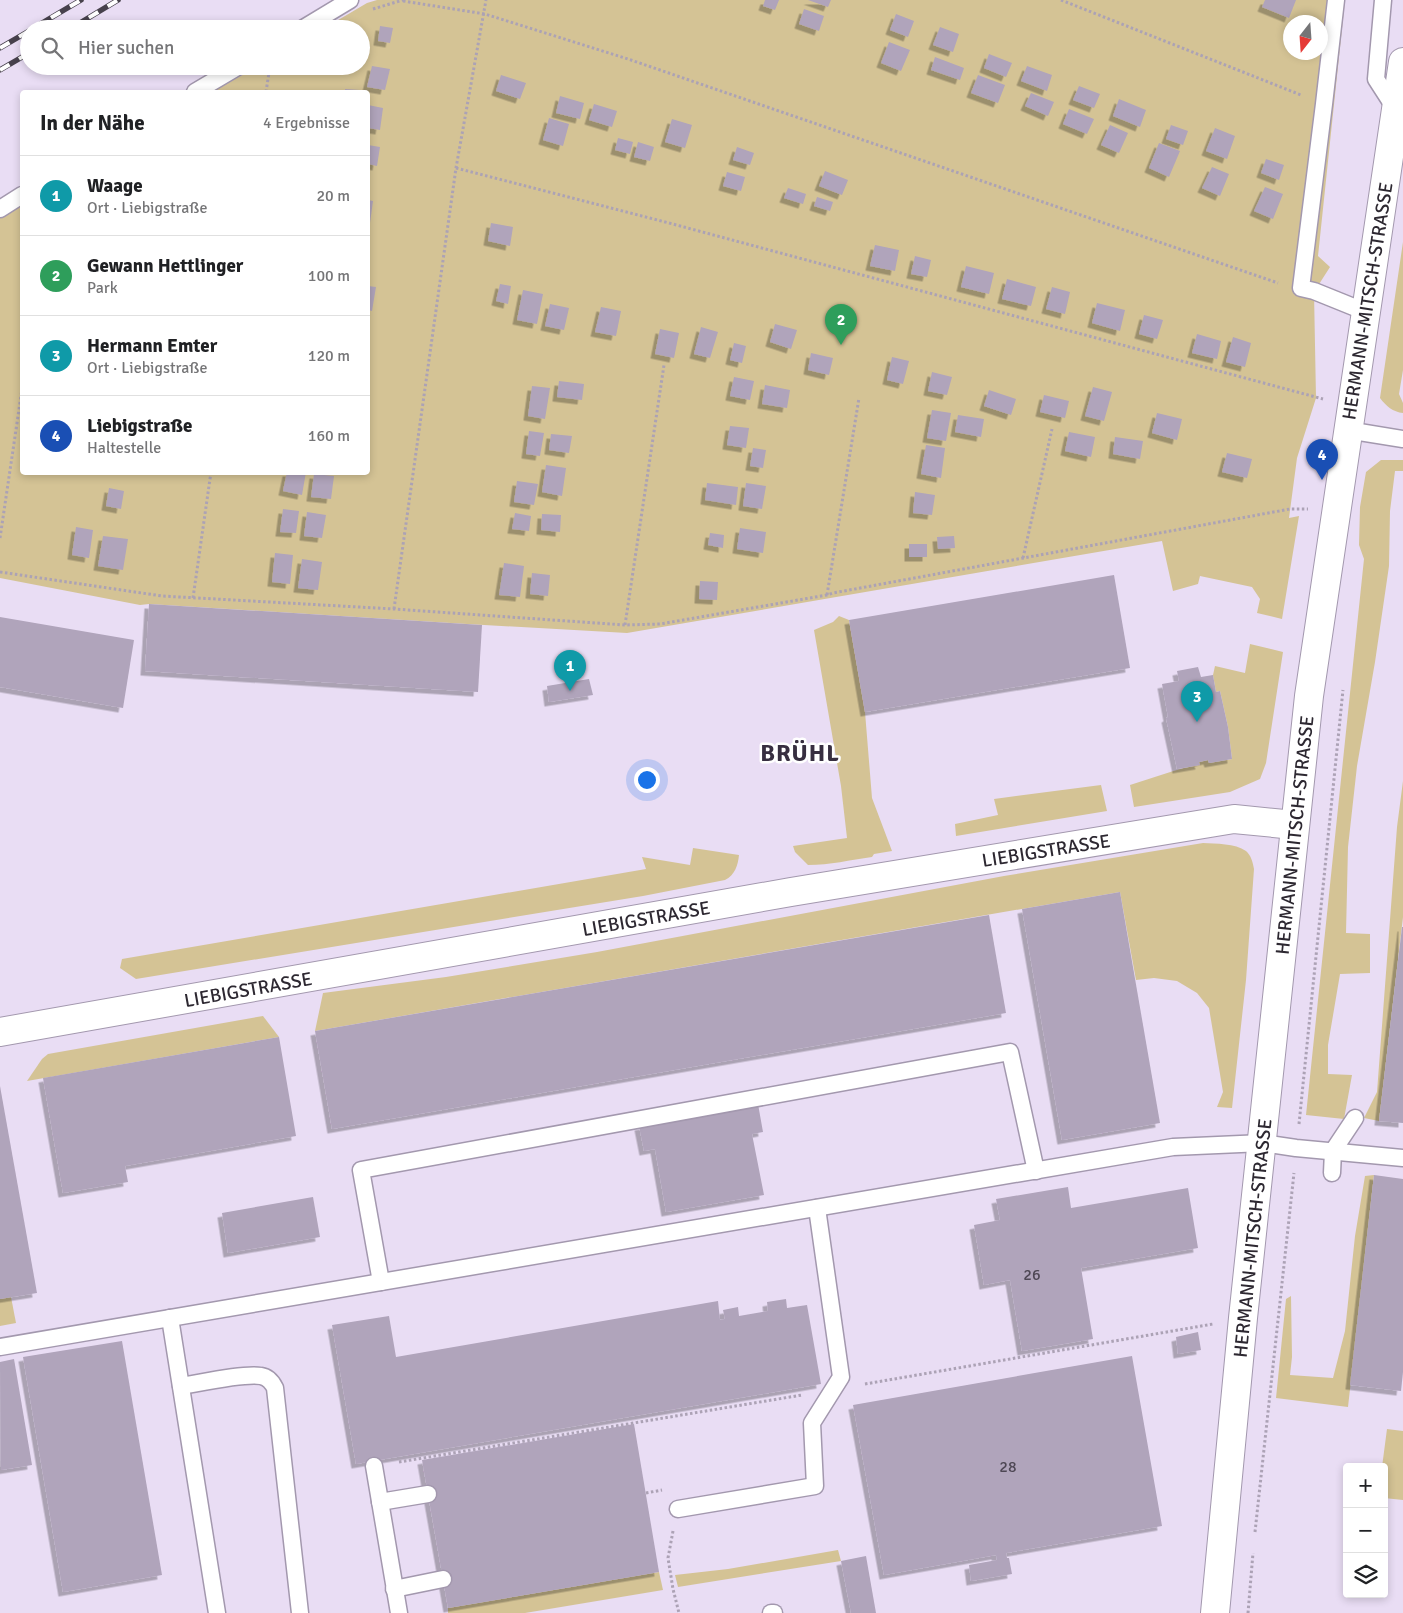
<!DOCTYPE html>
<html lang="de">
<head>
<meta charset="utf-8">
<style>
	body { margin:0; font-family:Signika,sans-serif; background:#f2f2f2; color:#202124 }
	.controls { position:absolute; right:15px; bottom:15px; display:grid; overflow:hidden; border-radius:5px; box-shadow:0 2px 8px #0003 }
	.controls button { width:45px; height:45px; display:grid; place-items:center; padding:0; border:0; border-bottom:1px solid #e0e0e0; background:#fff; color:#202124; font:25px sans-serif }
	.compass { position:absolute; left:1283px; top:15px; width:45px; height:45px; border-radius:50%; background:#fff; box-shadow:0 2px 8px #0003; rotate:197deg }
	.you { position:absolute; left:646px; top:779px; width:18px; height:18px; margin:-12px; border:4px solid #fff; border-radius:50%; background:#1a73e8; box-shadow:0 0 0 8px #1a73e833 }
	.badge { display:grid; place-items:center; width:32px; height:32px; border-radius:50%; background:#111827; color:#fff; font-size:16px; font-weight:700 }
	.pin { position:absolute; translate:-50% -41px; filter:drop-shadow(0 1px 2px #0008) }
	.pin::after { content:''; position:absolute; top:26px; width:18px; height:15px; background:inherit; clip-path:polygon(0 0,100% 0,50% 100%) }
	.list { margin:0; padding:0; list-style:none }
	h2 { display:flex; justify-content:space-between; align-items:center; height:65px; margin:0; padding:0 20px; font-size:21px }
	h2 small { font-size:16px; font-weight:400; color:#757577 }
	.list li { display:grid; grid-template-columns:32px 1fr auto; gap:15px; align-items:center; box-sizing:border-box; height:80px; padding:0 20px; border-top:1px solid #e0e0e0 }
	.list b { display:block; font-size:19px; white-space:nowrap }
	.list p { margin:0; font-size:16px; white-space:nowrap; color:#757577 }
	.list em { font-size:16px; font-style:normal; color:#757577 }
	.icon { flex:none; width:28px; height:28px; fill:none; stroke:currentColor; stroke-width:2; stroke-linecap:round; stroke-linejoin:round }
	.map { position:relative; flex:none; width:1403px; height:1613px; overflow:hidden }
	.search { position:absolute; background:#fff; box-shadow:0 2px 8px #0003; left:20px; top:20px; width:350px; height:55px; display:flex; align-items:center; gap:12px; box-sizing:border-box; padding:0 18px; border-radius:28px; color:#757577; font-size:19px }
	.panel { position:absolute; background:#fff; box-shadow:0 2px 8px #0003; left:20px; top:90px; width:350px; height:385px; border-radius:5px }
	.map>svg:first-child { display:block }
	.green { fill:#d4c395; fill-rule:evenodd }
	.building { fill:#b0a4bb; filter:url(#shadow) }
	.lines { fill:none; stroke-linecap:round; stroke-linejoin:round }
	.service-casing { stroke:#a398ae; stroke-width:19 }
	.minor-casing { stroke:#a398ae; stroke-width:30 }
	.path { stroke:#aca2b5; stroke-width:3; stroke-dasharray:2.5 2.5; stroke-linecap:butt }
	.service { stroke:#fff; stroke-width:16 }
	.minor { stroke:#fff; stroke-width:28 }
	.rail-casing { stroke:#47414c; stroke-width:5.5 }
	.rail { stroke:#fff; stroke-width:4; stroke-dasharray:11; stroke-linecap:butt }
	.labels { text-anchor:middle; stroke-width:5; stroke-linejoin:round; paint-order:stroke }
	.number-label { font-size:16px; fill:#4e4754 }
	.street-label { font-size:19px; fill:#2d2831; stroke:#fff }
	.district-label { font-size:24px; font-weight:bold; letter-spacing:1px; fill:#372e40; stroke:#fff }
</style>
</head>
<body>
<div class="map">
<svg width="1403" height="1613" viewBox="0 0 1403 1613">
	<defs>
		<filter id="shadow"><feDropShadow dx="-4.5" dy="4.5" stdDeviation="0" flood-color="#0004"/></filter>
	</defs>
	<rect width="100%" height="100%" fill="#e9ddf4"/>
	<!-- green -->
	<g class="green">
		<path d="M377,0h968l-27,256 12,11 -16,25 2,106 -19,60 -8,60 10,-2 -17,103 -25,-6 3,-14 -8,-12 -52,-11 -2,8 -25,7 -11,-50 -535,92 -160,-9 -318,-20 -9,1 -140,-27v-360l22,-14v268h346v-380h-156l46,-26h103v-37h-38l44,-26zM1290,22h30v30h-30z"/>
		<path d="M1403,242v128l-4,24 4,9v10c-10,-1 -17,-7 -23,-15z"/>
		<polygon points="1381,460 1403,460 1403,471 1395,471 1390,511 1389,566 1375,662 1357,766 1348,847 1346,933 1370,934 1370,973 1340,974 1328,1045 1328,1074 1352,1075 1344,1119 1306,1115 1364,559 1359,545 1360,507 1366,472"/>
		<path d="M839,616l10,4 16,92 7,86 20,53 -18,3 -2,3c-22,3 -42,8 -64,8l-13,-13 -2,-6 54,-8 -6,-52 -27,-156 19,-8z"/>
		<path d="M1250,644l33,8 -17,111 -6,16 -30,13 -96,15 -4,-22c23,-7 45,-16 69,-20v-3l9,-2 1,3 23,-4 -4,-32 -8,-36 -4,1 -3,-17 2,-9 30,7z"/>
		<polygon points="1403,781 1403,917 1379,1121 1364,1118 1377,1092 1397,827"/>
		<polygon points="1101,785 1107,811 956,836 955,824 998,815 994,799"/>
		<path d="M1203,843c13,1 32,0 43,8 5,4 7,12 8,18l-8,111 -14,128 -15,-1 6,-15 -14,-84 -12,-15 -20,-12 -23,-3 -18,2 -16,-88 -805,139 8,-38 123,-16 151,-25 407,-76z"/>
		<path d="M693,848l46,7c-1,10 -4,20 -14,25l-82,16 -507,83 -16,-11 2,-9 524,-90 -4,-12 48,8z"/>
		<polygon points="263,1016 279,1037 27,1081 42,1059 48,1054"/>
		<polygon points="1374,1175 1348,1407 1276,1398 1286,1299 1291,1296 1292,1357 1290,1375 1333,1378 1345,1331 1355,1236 1365,1176"/>
		<polygon points="11,1297 16,1323 0,1326 0,1299"/>
		<polygon points="1387,1429 1403,1431 1403,1500 1384,1498 1384,1467 1382,1467"/>
		<polygon points="838,1550 841,1561 678,1587 675,1575 728,1569"/>
		<polygon points="659,1572 663,1590 525,1613 448,1613 448,1608"/>
	</g>
	<!-- building -->
	<g class="building">
		<polygon points="765,0 779,0 775,10 763,6"/>
		<polygon points="808,0 831,0 828,7"/>
		<polygon points="1265,0 1296,0 1289,18 1262,7"/>
		<polygon points="804,9 824,16 819,31 799,24"/>
		<polygon points="896,14 914,21 908,37 890,30"/>
		<polygon points="380,26 393,28 390,43 378,41"/>
		<polygon points="940,27 959,34 953,52 933,45"/>
		<polygon points="889,42 910,50 901,71 881,63"/>
		<polygon points="989,54 1012,63 1006,77 984,68"/>
		<polygon points="935,57 964,68 960,80 931,70"/>
		<polygon points="372,66 390,69 385,90 367,87"/>
		<polygon points="1027,66 1052,75 1047,91 1021,81"/>
		<polygon points="501,75 526,83 520,99 496,91"/>
		<polygon points="978,75 1005,85 998,103 971,93"/>
		<polygon points="1079,86 1100,94 1094,108 1073,100"/>
		<polygon points="345,89 360,90 360,92 345,92"/>
		<polygon points="1031,93 1054,102 1048,116 1025,106"/>
		<polygon points="560,96 584,103 580,119 556,113"/>
		<polygon points="1119,99 1146,110 1140,127 1113,116"/>
		<polygon points="594,104 617,111 612,127 589,120"/>
		<polygon points="368,105 383,108 380,130 368,128"/>
		<polygon points="1069,109 1094,119 1087,134 1063,124"/>
		<polygon points="549,118 569,124 563,146 543,140"/>
		<polygon points="672,119 692,125 685,148 665,142"/>
		<polygon points="1110,125 1128,133 1119,153 1101,145"/>
		<polygon points="1171,125 1188,131 1183,145 1166,139"/>
		<polygon points="1215,128 1235,136 1227,159 1206,151"/>
		<polygon points="618,138 633,142 630,154 615,150"/>
		<polygon points="638,142 654,147 650,161 634,157"/>
		<polygon points="1159,143 1180,151 1169,177 1149,168"/>
		<polygon points="368,145 380,147 377,166 368,164"/>
		<polygon points="737,147 754,153 750,165 733,160"/>
		<polygon points="1266,159 1284,165 1279,180 1261,173"/>
		<polygon points="1212,167 1229,174 1220,196 1202,188"/>
		<polygon points="825,171 848,180 842,195 819,186"/>
		<polygon points="727,172 745,177 741,191 723,186"/>
		<polygon points="1265,187 1283,194 1273,219 1254,211"/>
		<polygon points="788,188 806,194 803,204 784,198"/>
		<polygon points="817,197 833,202 830,211 814,206"/>
		<polygon points="368,200 373,201 370,223 368,223"/>
		<polygon points="491,223 513,227 510,246 488,241"/>
		<polygon points="875,245 899,250 895,271 870,266"/>
		<polygon points="915,256 931,260 927,277 911,274"/>
		<polygon points="966,266 994,273 989,294 961,287"/>
		<polygon points="1007,279 1036,287 1031,306 1002,299"/>
		<polygon points="500,284 511,286 508,304 496,301"/>
		<polygon points="368,286 376,287 372,311 368,310"/>
		<polygon points="1052,287 1070,292 1065,314 1046,309"/>
		<polygon points="523,290 543,294 537,324 517,320"/>
		<polygon points="1097,303 1125,310 1120,331 1092,323"/>
		<polygon points="550,304 569,308 564,330 545,326"/>
		<polygon points="601,307 621,311 616,336 595,332"/>
		<polygon points="1144,315 1163,320 1157,339 1139,334"/>
		<polygon points="775,324 797,330 791,349 770,342"/>
		<polygon points="701,327 718,332 710,358 694,354"/>
		<polygon points="660,329 679,333 674,358 655,354"/>
		<polygon points="1197,334 1221,341 1217,359 1192,353"/>
		<polygon points="1233,337 1251,343 1245,367 1226,362"/>
		<polygon points="734,343 746,346 742,363 730,360"/>
		<polygon points="811,353 833,358 829,375 808,370"/>
		<polygon points="892,357 909,361 903,384 887,380"/>
		<polygon points="932,372 952,377 947,395 928,391"/>
		<polygon points="734,377 754,381 750,400 730,396"/>
		<polygon points="559,381 584,384 582,400 557,397"/>
		<polygon points="765,385 790,390 787,408 762,404"/>
		<polygon points="532,386 550,388 545,419 528,416"/>
		<polygon points="1093,387 1112,392 1104,421 1085,416"/>
		<polygon points="989,390 1016,399 1011,415 984,406"/>
		<polygon points="1044,395 1069,401 1065,418 1040,412"/>
		<polygon points="932,410 951,413 946,441 927,438"/>
		<polygon points="1157,413 1182,419 1177,440 1152,433"/>
		<polygon points="958,415 984,419 981,437 955,432"/>
		<polygon points="730,426 749,428 746,448 727,445"/>
		<polygon points="529,431 544,433 540,456 526,454"/>
		<polygon points="1069,432 1095,437 1091,457 1065,451"/>
		<polygon points="551,434 572,436 569,453 549,450"/>
		<polygon points="1115,437 1143,441 1140,459 1113,454"/>
		<polygon points="926,445 945,448 941,478 921,474"/>
		<polygon points="753,448 766,450 763,468 750,466"/>
		<polygon points="1227,453 1252,459 1247,478 1222,472"/>
		<polygon points="546,465 566,468 562,496 542,492"/>
		<polygon points="287,472 306,472 302,495 283,491"/>
		<polygon points="314,474 334,476 331,499 311,497"/>
		<polygon points="517,481 538,484 534,505 514,502"/>
		<polygon points="707,483 738,487 736,505 705,500"/>
		<polygon points="746,483 766,486 762,509 743,506"/>
		<polygon points="109,488 124,491 121,509 106,506"/>
		<polygon points="915,492 935,495 932,515 913,513"/>
		<polygon points="283,509 299,511 296,533 280,532"/>
		<polygon points="307,512 326,515 322,538 304,536"/>
		<polygon points="515,513 531,516 529,531 512,529"/>
		<polygon points="542,514 561,515 560,532 541,530"/>
		<polygon points="76,527 93,530 89,558 72,555"/>
		<polygon points="740,528 766,532 763,553 737,549"/>
		<polygon points="710,533 724,535 723,548 708,545"/>
		<polygon points="103,536 128,539 123,570 98,566"/>
		<polygon points="954,536 955,548 938,549 937,537"/>
		<rect x="909" y="544" width="18" height="13"/>
		<polygon points="275,553 293,555 290,584 272,582"/>
		<polygon points="302,559 322,562 318,590 298,588"/>
		<polygon points="504,563 524,566 520,597 499,595"/>
		<polygon points="532,573 550,575 548,596 530,594"/>
		<polygon points="1114,575 1130,668 865,712 849,620"/>
		<polygon points="700,581 718,582 717,600 699,599"/>
		<polygon points="149,604 482,625 478,692 145,671"/>
		<polygon points="0,617 134,640 123,708 0,687"/>
		<polygon points="1198,667 1201,677 1213,675 1216,692 1220,691 1228,727 1232,759 1209,763 1208,760 1199,762 1200,765 1177,769 1166,718 1168,717 1162,684 1179,681 1177,671"/>
		<polygon points="589,679 593,695 549,702 547,686"/>
		<polygon points="1120,892 1160,1123 1062,1140 1022,909"/>
		<polygon points="989,915 1006,1013 332,1129 315,1031"/>
		<polygon points="1402,927 1403,927 1403,1123 1379,1121"/>
		<polygon points="279,1037 296,1136 125,1166 128,1182 63,1193 43,1078"/>
		<polygon points="0,1086 37,1293 0,1299"/>
		<polygon points="758,1104 763,1132 752,1134 764,1195 666,1212 655,1149 644,1151 639,1126"/>
		<polygon points="1374,1175 1403,1179 1403,1372 1401,1391 1350,1385"/>
		<polygon points="1068,1187 1071,1208 1188,1188 1198,1248 1081,1268 1093,1339 1022,1351 1010,1280 984,1285 974,1225 1000,1220 996,1199"/>
		<polygon points="313,1197 320,1237 228,1253 222,1213"/>
		<polygon points="786,1299 787,1308 807,1305 821,1384 356,1464 332,1325 389,1316 396,1357 718,1301 720,1320 725,1319 723,1310 738,1307 739,1316 768,1311 767,1302"/>
		<polygon points="1198,1332 1201,1350 1178,1354 1176,1337"/>
		<polygon points="122,1341 162,1575 63,1592 23,1357"/>
		<polygon points="1132,1356 1162,1526 1006,1553 1007,1558 1009,1558 1012,1574 971,1581 969,1565 997,1560 996,1555 884,1575 853,1405"/>
		<polygon points="14,1359 32,1465 1,1470 0,1362"/>
		<polygon points="634,1424 659,1572 448,1608 422,1460"/>
		<polygon points="866,1556 876,1613 851,1613 841,1561"/>
	</g>
	<g class="lines">
		<defs>
			<g id="service">
				<polyline points="1336,0 1324,104 1301,288 1314,291 1366,312"/>
				<polyline points="1383,0 1376,79 1396,110"/>
				<polyline points="302,29 350,0"/>
				<polyline points="195,92 239,66"/>
				<polyline points="0,209 22,195"/>
				<polyline points="1347,430 1403,439"/>
				<polyline points="1332,1173 1333,1151 1355,1118"/>
				<polyline points="381,1282 361,1170 1010,1052 1036,1171"/>
				<polyline points="170,1318 217,1613"/>
				<polyline points="0,1347 1173,1147 1263,1143 1296,1148 1403,1158"/>
				<path d="M181,1386c19,-3 63,-13 80,-10 7,1 11,6 14,12l25,225"/>
				<polyline points="374,1466 399,1613"/>
				<polyline points="380,1502 428,1494"/>
				<polyline points="678,1509 815,1486 812,1423 841,1377 817,1208"/>
				<polyline points="394,1589 443,1579"/>
				<polyline points="771,1613 774,1613"/>
			</g>
			<g id="minor">
				<polyline points="0,1032 791,892 1234,819 1294,825"/>
				<polyline points="1215,1613 1243,1318 1309,696 1403,62"/>
			</g>
		</defs>
		<!-- service casing -->
		<use href="#service" class="service-casing"/>
		<!-- minor casing -->
		<use href="#minor" class="minor-casing"/>
		<!-- path -->
		<g class="path">
			<polyline points="1061,0 1301,95"/>
			<polyline points="403,1 485,14 628,59 1278,283"/>
			<polyline points="373,9 403,0"/>
			<polyline points="266,92 270,66"/>
			<polyline points="456,168 669,223 1323,399"/>
			<polyline points="0,538 22,389"/>
			<polyline points="1023,558 1052,429"/>
			<polyline points="0,572 162,596 394,609 625,625 660,624 827,595 833,593 1290,509 1308,509"/>
			<polyline points="827,595 859,398"/>
			<polyline points="193,598 211,472"/>
			<polyline points="394,609 456,168 486,0"/>
			<polyline points="625,625 664,365"/>
			<polyline points="1299,1124 1343,690"/>
			<polyline points="865,1384 1213,1324"/>
			<polyline points="399,1462 802,1395"/>
			<polyline points="646,1493 662,1490"/>
			<polyline points="673,1531 668,1558 673,1589 679,1613"/>
			<polyline points="1255,1532 1294,1173"/>
			<polyline points="1248,1613 1253,1553"/>
		</g>
		<!-- service -->
		<use href="#service" class="service"/>
		<!-- minor -->
		<use href="#minor" class="minor"/>
		<defs>
			<g id="rail">
				<polyline points="32,29 81,0"/>
				<polyline points="70,29 118,0"/>
				<polyline points="0,48 29,31"/>
				<polyline points="0,70 29,53"/>
			</g>
		</defs>
		<!-- rail casing -->
		<use href="#rail" class="rail-casing"/>
		<!-- rail -->
		<use href="#rail" class="rail"/>
	</g>
	<g class="labels">
		<!-- number labels -->
		<g class="number-label">
			<text x="1032" y="1280">26</text>
			<text x="1008" y="1472">28</text>
		</g>
		<!-- street labels -->
		<g class="street-label">
			<text transform="translate(1367 301) rotate(-81)" y="7">HERMANN-MITSCH-STRASSE</text>
			<text transform="translate(1294 835) rotate(-84)" y="7">HERMANN-MITSCH-STRASSE</text>
			<text transform="translate(1046 850) rotate(-9)" y="7">LIEBIGSTRASSE</text>
			<text transform="translate(646 918) rotate(-10)" y="7">LIEBIGSTRASSE</text>
			<text transform="translate(248 989) rotate(-10)" y="7">LIEBIGSTRASSE</text>
			<text transform="translate(1252 1238) rotate(-84)" y="7">HERMANN-MITSCH-STRASSE</text>
		</g>
		<!-- district labels -->
		<g class="district-label">
			<text x="800" y="761">BRÜHL</text>
		</g>
	</g>
</svg>
<div class="controls">
<button>+</button>
<button>−</button>
<button><svg class="icon" aria-label="layers" viewBox="0 0 24 24"><path d="M12 4l9 5-9 5-9-5zM3 14l9 5 9-5"/></svg></button>
</div>
<svg class="compass" viewBox="-18 -18 36 36"><path d="M0-13l5 13h-10z" fill="#e53935"/><path d="M0 13l5-13h-10z" fill="#757577"/></svg>
<div class="you"></div>
<div class="pin badge" style="left:570px;top:691px;background:#0f9aa8">1</div>
<div class="pin badge" style="left:841px;top:345px;background:#2e9e5b">2</div>
<div class="pin badge" style="left:1197px;top:722px;background:#0f9aa8">3</div>
<div class="pin badge" style="left:1322px;top:480px;background:#1a4fb4">4</div>
<div class="search"><svg class="icon" aria-label="search" viewBox="0 0 24 24"><circle cx="10" cy="10" r="6"/><path d="M15 15l6 6"/></svg>Hier suchen</div>
<section class="panel">
<h2>In der Nähe<small>4 Ergebnisse</small></h2>
<ul class="list">
<li><span class="badge" style="background:#0f9aa8">1</span><div><b>Waage</b><p>Ort · Liebigstraße</p></div><em>20 m</em></li>
<li><span class="badge" style="background:#2e9e5b">2</span><div><b>Gewann Hettlinger</b><p>Park</p></div><em>100 m</em></li>
<li><span class="badge" style="background:#0f9aa8">3</span><div><b>Hermann Emter</b><p>Ort · Liebigstraße</p></div><em>120 m</em></li>
<li><span class="badge" style="background:#1a4fb4">4</span><div><b>Liebigstraße</b><p>Haltestelle</p></div><em>160 m</em></li>
</ul>
</section>
</div>
</body>
</html>
